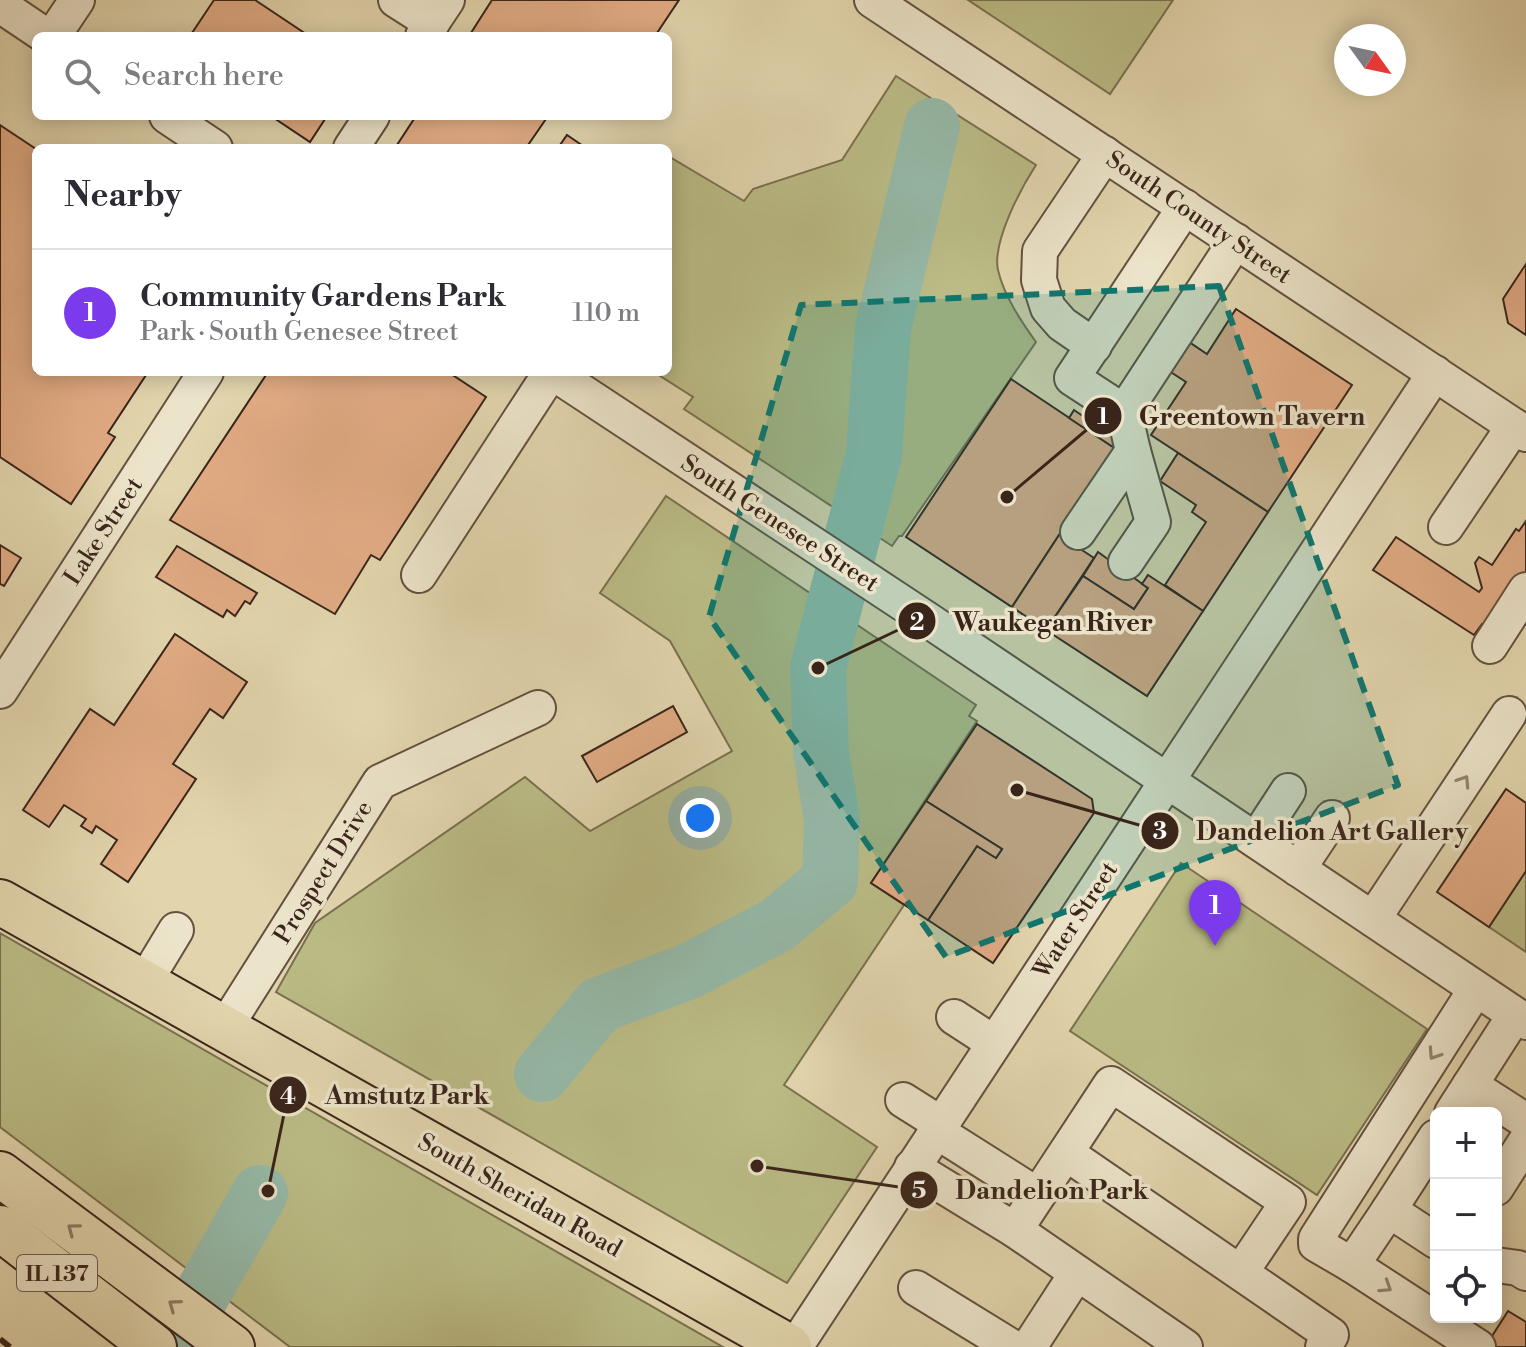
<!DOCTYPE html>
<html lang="en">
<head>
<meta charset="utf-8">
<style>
	body { margin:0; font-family:"Libre Bodoni",serif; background:#f2f2f3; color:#2b2b33 }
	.controls { position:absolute; right:24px; bottom:24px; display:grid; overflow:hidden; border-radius:12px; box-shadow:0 4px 20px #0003 }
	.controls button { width:72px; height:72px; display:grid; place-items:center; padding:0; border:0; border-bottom:2px solid #e1e1e2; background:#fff; color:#2b2b33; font:40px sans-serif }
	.compass { position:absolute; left:1334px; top:24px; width:72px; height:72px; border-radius:50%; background:#fff; box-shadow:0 4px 20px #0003; rotate:123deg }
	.you { position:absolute; left:700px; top:818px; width:28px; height:28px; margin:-20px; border:6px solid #fff; border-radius:50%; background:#1a73e8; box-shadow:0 0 0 12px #1a73e833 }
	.badge { display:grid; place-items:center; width:52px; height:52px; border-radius:50%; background:#7c3aed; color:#fff; font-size:26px; font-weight:700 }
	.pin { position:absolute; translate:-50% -66px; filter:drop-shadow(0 2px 4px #0008) }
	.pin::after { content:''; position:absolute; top:42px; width:28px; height:24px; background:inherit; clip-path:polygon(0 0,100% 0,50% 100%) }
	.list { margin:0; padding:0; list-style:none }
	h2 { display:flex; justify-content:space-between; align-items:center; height:104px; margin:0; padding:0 32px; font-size:34px }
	h2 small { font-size:26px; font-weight:400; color:#7c7c81 }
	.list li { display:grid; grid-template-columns:52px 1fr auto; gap:24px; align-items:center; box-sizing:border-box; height:128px; padding:0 32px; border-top:2px solid #e1e1e2 }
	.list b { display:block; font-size:30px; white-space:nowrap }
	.list p { margin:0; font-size:26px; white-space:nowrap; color:#7c7c81 }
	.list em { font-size:26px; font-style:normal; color:#7c7c81 }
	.icon { flex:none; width:44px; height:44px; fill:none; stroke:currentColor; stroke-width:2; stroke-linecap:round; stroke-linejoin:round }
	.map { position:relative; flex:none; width:1526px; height:1347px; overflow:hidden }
	.search { position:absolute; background:#fff; box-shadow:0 4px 20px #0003; left:32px; top:32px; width:640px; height:88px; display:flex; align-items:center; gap:20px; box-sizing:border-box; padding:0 28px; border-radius:12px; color:#7c7c81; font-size:30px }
	.panel { position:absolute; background:#fff; box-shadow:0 4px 20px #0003; left:32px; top:144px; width:640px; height:232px; border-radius:12px }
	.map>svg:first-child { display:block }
	.green { fill:#babb85; stroke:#7a7050; stroke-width:2 }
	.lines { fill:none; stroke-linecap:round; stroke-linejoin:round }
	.river { stroke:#95b9a8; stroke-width:56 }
	.building { fill:#e1ab84; stroke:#3a251b; stroke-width:2 }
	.minor-casing { stroke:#645140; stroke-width:38 }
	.major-casing { stroke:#3a251b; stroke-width:48 }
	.highway-casing { stroke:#3a251b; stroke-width:48 }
	.minor { stroke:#ece4ca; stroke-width:34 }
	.major { stroke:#e2d5ad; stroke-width:44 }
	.highway { stroke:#e2d5ad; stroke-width:44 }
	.rail { stroke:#3a251b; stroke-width:6; stroke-dasharray:14 14; stroke-linecap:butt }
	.oneway { stroke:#938472 }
	.oneway2 { stroke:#8e7d64 }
	.marked { fill:#0f766e; fill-opacity:0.2; stroke:#0f766e; stroke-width:6; stroke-dasharray:16 10; stroke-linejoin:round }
	.labels { text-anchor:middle; stroke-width:7; stroke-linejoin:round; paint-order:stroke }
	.shield { fill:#ece4ca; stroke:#6f5e50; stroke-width:2 }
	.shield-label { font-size:22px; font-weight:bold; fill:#3a251b }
	.street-label { font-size:24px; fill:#3a251b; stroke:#ece4ca }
	.leader { fill:none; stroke:#3a251b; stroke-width:3 }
	.callout-dot { fill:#3a251b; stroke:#ece4ca; stroke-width:3 }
	.mark-label { font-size:24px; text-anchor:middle; font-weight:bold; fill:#fff }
	.callout-label { font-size:26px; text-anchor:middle; font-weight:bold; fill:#3a251b; stroke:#ece4ca; stroke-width:7; stroke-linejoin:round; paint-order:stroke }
</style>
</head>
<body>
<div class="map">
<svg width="1526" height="1347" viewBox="0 0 1526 1347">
	<rect width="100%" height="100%" fill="#e2d5ad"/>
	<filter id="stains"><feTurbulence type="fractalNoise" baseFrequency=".0025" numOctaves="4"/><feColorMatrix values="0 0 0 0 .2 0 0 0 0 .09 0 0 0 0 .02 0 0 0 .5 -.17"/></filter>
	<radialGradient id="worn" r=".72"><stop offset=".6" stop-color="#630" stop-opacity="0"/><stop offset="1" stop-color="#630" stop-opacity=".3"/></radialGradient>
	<!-- green -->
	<g class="green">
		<polygon points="968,0 1173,0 1110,94"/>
		<path d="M896,76l140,89c-15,23 -44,77 -38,105 6,26 23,51 38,72l-134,194h-3l-7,10 -208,-137 9,-12 -39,-25h14v-216l76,45 9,-12 89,-29z"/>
		<polygon points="666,496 976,705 969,716 977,721 871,883 904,905 784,1085 877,1147 787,1283 276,992 315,923 525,777 590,831 732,751 670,641 600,593"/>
		<polygon points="1181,863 1427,1029 1317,1195 1070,1031"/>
		<polygon points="1526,871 1526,952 1489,927"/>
		<polygon points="0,933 723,1347 290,1347 0,1127"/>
	</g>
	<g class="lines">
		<!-- river -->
		<g class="river">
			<polyline points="542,1074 599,1005 689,971 777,925 830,881 832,819 821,753 818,668 874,454 883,328 932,126"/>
			<polyline points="172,1347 260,1193"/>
		</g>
	</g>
	<!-- building -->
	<g class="building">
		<polygon points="214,0 255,0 309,36 190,36"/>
		<polygon points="492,0 679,0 655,36 469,36"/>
		<polygon points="271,116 327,116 310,142"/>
		<polygon points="416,116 548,116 526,148 395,148"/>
		<polygon points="0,125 36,149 36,372 148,372 108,433 115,437 71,504 0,457"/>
		<polygon points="567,135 586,148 558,148"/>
		<polygon points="1526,264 1526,335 1508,323 1503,299"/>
		<polygon points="1236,309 1352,385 1268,512 1151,435 1186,382 1166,369 1186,340 1207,354"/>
		<polygon points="268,372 448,372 486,397 380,560 371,555 335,614 170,520"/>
		<polygon points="1011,379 1116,449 1012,607 906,537"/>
		<polygon points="1074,410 1121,442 1116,449 1069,418"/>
		<polygon points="1178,453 1268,512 1203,611 1165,585 1206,522 1192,512 1196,505 1160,481"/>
		<polygon points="1526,521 1526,574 1490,629 1482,624 1474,635 1373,570 1396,537 1479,592 1482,588 1475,563 1479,557 1492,565 1516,529 1519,531"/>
		<polygon points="1059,535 1094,558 1046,630 1012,607"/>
		<polygon points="0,545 21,558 4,586 0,584"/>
		<polygon points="177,546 257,593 250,604 245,601 235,616 227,610 223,617 156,577"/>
		<polygon points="1098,552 1148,588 1134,609 1083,576"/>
		<polygon points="1148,575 1203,611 1147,696 1046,630 1083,576 1134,609 1148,588 1142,584"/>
		<polygon points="175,634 247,682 223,718 210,709 173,764 196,779 128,882 101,864 117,840 96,826 92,833 81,826 86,819 64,805 49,827 23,810 90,709 114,725"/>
		<polygon points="673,706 687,732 597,782 582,756"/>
		<polygon points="977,724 1092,799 1094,813 993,963 928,920 977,846 996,858 1002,849 926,801"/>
		<polygon points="1506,789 1526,803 1526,871 1489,927 1437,892"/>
		<polygon points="926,801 1002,849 996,858 977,846 928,920 871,883"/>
		<polygon points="1508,1311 1526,1322 1526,1347 1485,1347"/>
	</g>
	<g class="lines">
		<defs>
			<g id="minor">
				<polyline points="396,0 432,23"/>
				<polyline points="872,0 1526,434"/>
				<polyline points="0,5 46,36"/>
				<polyline points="53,36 77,0"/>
				<polyline points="423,36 447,0"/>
				<polyline points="167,116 215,148"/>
				<polyline points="351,148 372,116"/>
				<polyline points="1094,346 1062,324 1048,308 1039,280 1040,251 1105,154"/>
				<polyline points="552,372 928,620 1526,1022"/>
				<polyline points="1124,412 1236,241"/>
				<polyline points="1446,527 1514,426"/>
				<polyline points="1078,532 1133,451 1124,412 1072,378 1185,207"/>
				<polyline points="1126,562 1153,522 1133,451"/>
				<polyline points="419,575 551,372"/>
				<polyline points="1490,646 1526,590"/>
				<polyline points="0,691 206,372"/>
				<polyline points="1256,840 1288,791"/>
				<polyline points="1298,869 1332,818"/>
				<polyline points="1373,919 1509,714"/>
				<polyline points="144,983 176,930"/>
				<polyline points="954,1017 994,1043"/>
				<polyline points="224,1029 380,782 538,708"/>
				<polyline points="1470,1085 1526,1121"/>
				<polyline points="903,1100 941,1124"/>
				<polyline points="1452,1113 1515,1015"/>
				<polyline points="936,1131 1037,1195"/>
				<polyline points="1436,1137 1389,1210 1436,1241"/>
				<polyline points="1066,1153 1331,1335 1323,1347"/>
				<polyline points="912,1167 1015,1230 1185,1347"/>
				<polyline points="1496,1188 1526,1141"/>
				<polyline points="1389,1210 1352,1265 1478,1347"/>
				<polyline points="1015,1230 1111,1084 1288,1202 1241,1272"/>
				<polyline points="1352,1265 1316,1244 1316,1239 1476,989"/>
				<polyline points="1496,1265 1518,1268 1526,1273"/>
				<polyline points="916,1288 1012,1347"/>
				<polyline points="795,1347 1435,373"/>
				<polyline points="1029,1347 1077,1273"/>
			</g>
			<polyline id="major" points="0,902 789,1347"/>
			<g id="highway">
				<polyline points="0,1174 232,1347"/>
				<polyline points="0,1228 154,1347"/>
			</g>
		</defs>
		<!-- minor casing -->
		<use href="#minor" class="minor-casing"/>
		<!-- major casing -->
		<use href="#major" class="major-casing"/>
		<!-- highway casing -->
		<use href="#highway" class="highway-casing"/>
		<!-- minor -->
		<use href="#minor" class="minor"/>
		<!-- major -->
		<use href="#major" class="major"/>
		<!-- highway -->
		<use href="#highway" class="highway"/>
		<!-- rail -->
		<polyline class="rail" points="0,1339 10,1347"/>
	</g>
	<!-- one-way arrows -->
	<defs><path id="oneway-chevron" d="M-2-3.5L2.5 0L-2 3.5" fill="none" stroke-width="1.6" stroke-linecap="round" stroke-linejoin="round" transform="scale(2)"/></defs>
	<g class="oneway">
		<use href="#oneway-chevron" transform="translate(1464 781) rotate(-57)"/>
		<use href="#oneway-chevron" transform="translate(1434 1054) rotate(123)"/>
		<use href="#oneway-chevron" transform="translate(1386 1287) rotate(33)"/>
	</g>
	<g class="oneway2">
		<use href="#oneway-chevron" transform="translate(73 1229) rotate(-143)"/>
		<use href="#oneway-chevron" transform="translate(174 1305) rotate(-144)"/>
	</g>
	<!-- marked area -->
	<path class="marked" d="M1219,286l179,499 -452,172 -237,-340 92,-312z"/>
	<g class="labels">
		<!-- shield labels -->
		<rect class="shield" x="17" y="1255" width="80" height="36" rx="6"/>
		<g class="shield-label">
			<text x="57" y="1281">IL 137</text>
		</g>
		<!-- street labels -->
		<g class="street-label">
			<text transform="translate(1199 217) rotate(34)" y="8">South County Street</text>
			<text transform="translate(780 523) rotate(33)" y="8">South Genesee Street</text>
			<text transform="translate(103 531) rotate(-57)" y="8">Lake Street</text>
			<text transform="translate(323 872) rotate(-58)" y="8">Prospect Drive</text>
			<text transform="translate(1075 920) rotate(-57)" y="8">Water Street</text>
			<text transform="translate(520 1195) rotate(29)" y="8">South Sheridan Road</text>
		</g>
	</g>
	<!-- callouts -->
	<path class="leader" d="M1007 497L1103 416M818 668L917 621M1017 790L1160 831M268 1191L288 1095M757 1166L919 1190"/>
	<g class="callout-dot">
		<circle cx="1007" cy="497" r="8"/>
		<circle cx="818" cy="668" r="8"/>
		<circle cx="1017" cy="790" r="8"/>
		<circle cx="268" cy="1191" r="8"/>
		<circle cx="757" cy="1166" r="8"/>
		<circle cx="1103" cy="416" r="20"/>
		<circle cx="917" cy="621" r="20"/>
		<circle cx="1160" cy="831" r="20"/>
		<circle cx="288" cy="1095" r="20"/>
		<circle cx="919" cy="1190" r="20"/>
	</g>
	<g class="mark-label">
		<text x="1103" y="424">1</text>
		<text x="917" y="630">2</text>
		<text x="1160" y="839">3</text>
		<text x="288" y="1104">4</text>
		<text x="919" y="1198">5</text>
	</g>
	<g class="callout-label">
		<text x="1252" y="425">Greentown Tavern</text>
		<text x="1053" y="631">Waukegan River</text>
		<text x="1332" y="840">Dandelion Art Gallery</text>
		<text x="407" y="1104">Amstutz Park</text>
		<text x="1052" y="1199">Dandelion Park</text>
	</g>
	<rect width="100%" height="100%" filter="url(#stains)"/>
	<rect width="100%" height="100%" fill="url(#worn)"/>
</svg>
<div class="controls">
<button>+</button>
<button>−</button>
<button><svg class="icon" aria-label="locate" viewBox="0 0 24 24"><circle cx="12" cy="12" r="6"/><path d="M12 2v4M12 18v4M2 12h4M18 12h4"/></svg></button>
</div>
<svg class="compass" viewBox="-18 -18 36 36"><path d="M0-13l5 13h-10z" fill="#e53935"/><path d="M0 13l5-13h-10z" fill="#7c7c81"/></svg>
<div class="you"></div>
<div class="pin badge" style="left:1215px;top:946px">1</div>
<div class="search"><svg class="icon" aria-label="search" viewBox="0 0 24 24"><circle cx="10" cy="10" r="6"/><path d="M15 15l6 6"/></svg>Search here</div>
<section class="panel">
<h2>Nearby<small></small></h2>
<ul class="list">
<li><span class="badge">1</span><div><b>Community Gardens Park</b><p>Park · South Genesee Street</p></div><em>110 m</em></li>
</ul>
</section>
</div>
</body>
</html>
